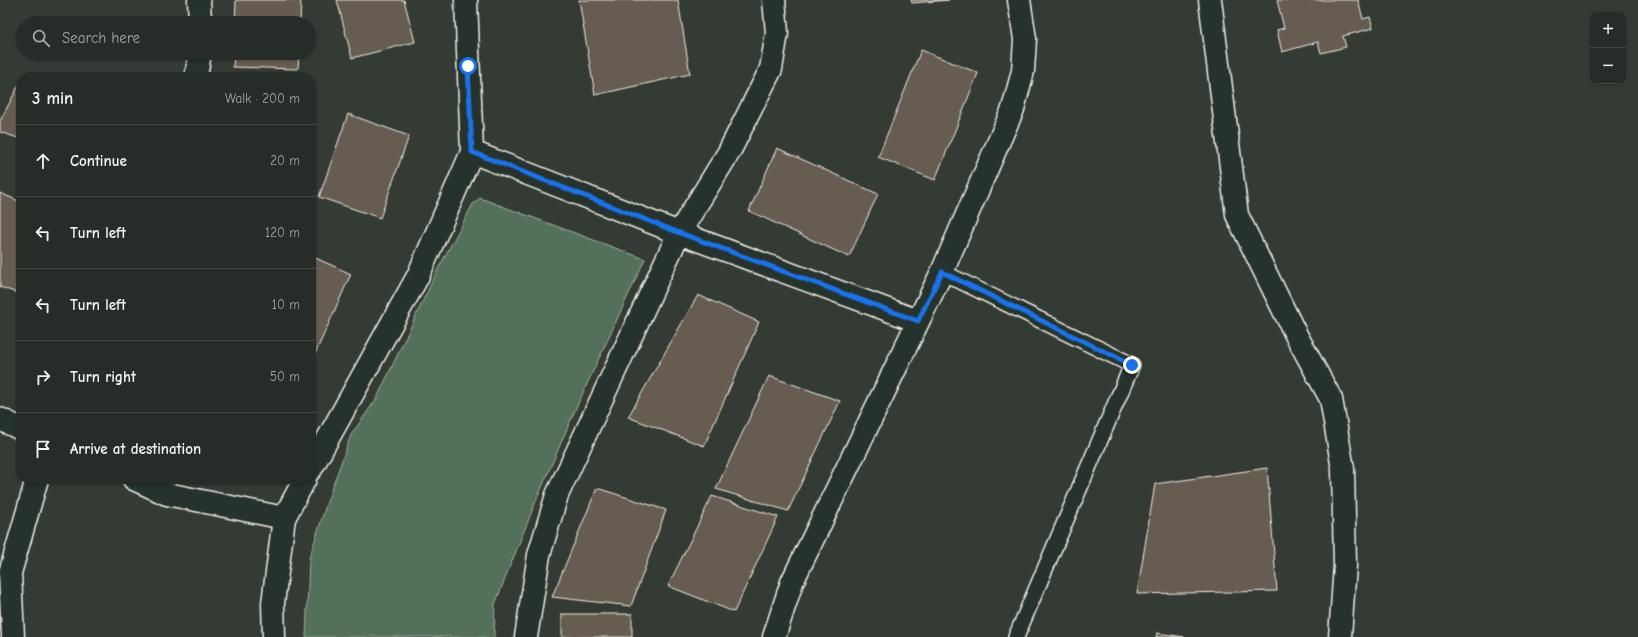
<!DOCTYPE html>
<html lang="en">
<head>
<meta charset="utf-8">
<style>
	body { margin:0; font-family:"Comic Neue",sans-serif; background:#323833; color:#f1f3f6 }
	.controls { position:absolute; right:12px; top:12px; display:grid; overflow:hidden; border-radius:8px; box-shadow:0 1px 3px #0004 }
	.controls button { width:36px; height:36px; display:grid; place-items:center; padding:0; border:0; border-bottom:1px solid #424844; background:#262c27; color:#f1f3f6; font:20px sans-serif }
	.stop { position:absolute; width:12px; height:12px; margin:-9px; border:3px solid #1a73e8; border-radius:50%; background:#fff }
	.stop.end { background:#1a73e8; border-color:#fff; box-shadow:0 1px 4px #0008 }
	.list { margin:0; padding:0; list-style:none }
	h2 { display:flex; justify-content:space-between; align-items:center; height:52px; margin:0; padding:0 16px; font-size:17px }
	h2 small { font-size:13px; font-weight:400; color:#a4a7a7 }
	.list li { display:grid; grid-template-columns:26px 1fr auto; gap:12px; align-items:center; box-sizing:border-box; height:72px; padding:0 16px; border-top:1px solid #424844 }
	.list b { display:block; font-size:15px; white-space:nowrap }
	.list em { font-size:13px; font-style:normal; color:#a4a7a7 }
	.icon { flex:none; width:22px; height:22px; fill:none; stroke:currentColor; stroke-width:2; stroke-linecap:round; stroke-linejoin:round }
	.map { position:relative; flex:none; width:1638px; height:637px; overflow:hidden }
	.search { position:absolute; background:#262c27; box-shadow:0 1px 3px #0004; left:16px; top:16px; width:300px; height:44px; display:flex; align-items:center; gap:10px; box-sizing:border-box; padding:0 14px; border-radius:22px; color:#a4a7a7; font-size:15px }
	.panel { position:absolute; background:#262c27; box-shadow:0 1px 3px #0004; left:16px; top:72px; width:300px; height:412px; border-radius:16px }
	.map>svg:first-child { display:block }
	.green { fill:#52715a; stroke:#a3b1a1 }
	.building { fill:#665b51; stroke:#f4f1e8 }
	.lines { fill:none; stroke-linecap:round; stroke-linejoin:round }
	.lane-casing { stroke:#f4f1e8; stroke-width:18 }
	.street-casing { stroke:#f4f1e8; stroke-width:25 }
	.lane { stroke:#26332d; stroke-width:15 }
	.street { stroke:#26332d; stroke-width:22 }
	.route { stroke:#1a73e8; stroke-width:5 }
</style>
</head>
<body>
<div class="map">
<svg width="1638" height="637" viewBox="0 0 1638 637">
	<rect width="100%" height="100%" fill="#333b34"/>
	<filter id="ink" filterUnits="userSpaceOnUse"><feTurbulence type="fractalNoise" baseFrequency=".025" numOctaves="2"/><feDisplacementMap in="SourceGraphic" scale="8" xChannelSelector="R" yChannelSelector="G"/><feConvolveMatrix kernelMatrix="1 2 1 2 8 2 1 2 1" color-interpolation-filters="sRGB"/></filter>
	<g filter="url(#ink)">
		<!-- green -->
		<polygon class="green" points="480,198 645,259 576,408 536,501 495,604 494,637 306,637 309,559 327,502 351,435 377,398 438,269 473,204"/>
		<!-- building -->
		<g class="building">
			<polygon points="236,0 301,0 300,23 235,23"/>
			<polygon points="337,0 404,0 415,42 352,58"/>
			<polygon points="579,0 678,0 690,74 595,95"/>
			<polygon points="911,0 949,0 912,3"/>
			<polygon points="1277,0 1358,0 1363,19 1370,17 1373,28 1343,36 1346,47 1321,53 1318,42 1282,52 1277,30 1284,28"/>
			<polygon points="921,50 978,73 935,180 878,157"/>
			<polygon points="234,53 299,53 298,69 233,67"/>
			<polygon points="21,81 21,139 0,132 0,121"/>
			<polygon points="348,114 409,136 380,218 319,197"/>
			<polygon points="777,148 878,194 849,257 749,211"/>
			<polygon points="0,193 21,202 21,281 17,293 0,287"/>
			<polygon points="311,256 351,274 315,354 311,352"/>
			<polygon points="698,295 759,322 704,446 628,417"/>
			<polygon points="769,376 840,401 788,511 716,489"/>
			<polygon points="1267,468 1277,591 1137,594 1155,484"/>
			<polygon points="597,488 666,510 631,606 552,597"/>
			<polygon points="712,496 778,517 734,612 668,586"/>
			<polygon points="0,576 2,630 0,630"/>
			<rect x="562" y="614" width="70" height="23"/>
			<polygon points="1157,633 1184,637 1156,637"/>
		</g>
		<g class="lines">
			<defs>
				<polyline id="lane" points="942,272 1132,365 1016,637"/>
				<g id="street">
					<polyline points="199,0 200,23"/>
					<polyline points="1210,0 1237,215 1295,333 1331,399 1343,469 1345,565 1340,637"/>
					<polyline points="196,77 200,53"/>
					<polyline points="472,152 679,233 918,321"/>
					<polyline points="0,419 21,429"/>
					<polyline points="311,469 418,276 472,152 466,0"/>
					<polyline points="134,479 167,494 284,518"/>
					<polyline points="13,637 10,573 37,479"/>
					<polyline points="274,637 273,603 284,518 305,479"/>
					<polyline points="526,637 539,555 557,495 679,233 729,152 771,69 777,33 774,0"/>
					<polyline points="774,637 792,582 942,272 1013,109 1023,71 1025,39 1019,0"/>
				</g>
			</defs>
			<!-- lane casing -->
			<use href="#lane" class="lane-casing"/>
			<!-- street casing -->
			<use href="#street" class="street-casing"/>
			<!-- lane -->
			<use href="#lane" class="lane"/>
			<!-- street -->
			<use href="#street" class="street"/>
		</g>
	</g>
	<g class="lines" filter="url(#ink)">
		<!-- route -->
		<polyline class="route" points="468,66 472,152 680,233 918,321 942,272 1132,365"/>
	</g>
</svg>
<div class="controls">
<button>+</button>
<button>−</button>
</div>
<div class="stop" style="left:468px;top:66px"></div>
<div class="stop end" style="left:1132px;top:365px"></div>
<div class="search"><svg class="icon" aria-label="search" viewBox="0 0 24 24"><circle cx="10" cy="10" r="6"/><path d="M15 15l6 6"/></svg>Search here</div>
<section class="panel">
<h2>3 min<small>Walk · 200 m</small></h2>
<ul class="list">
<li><svg class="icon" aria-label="ahead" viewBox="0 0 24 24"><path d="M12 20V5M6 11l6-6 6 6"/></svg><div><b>Continue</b></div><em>20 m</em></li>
<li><svg class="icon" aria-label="left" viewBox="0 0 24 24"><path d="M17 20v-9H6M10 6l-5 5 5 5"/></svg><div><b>Turn left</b></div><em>120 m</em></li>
<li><svg class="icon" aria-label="left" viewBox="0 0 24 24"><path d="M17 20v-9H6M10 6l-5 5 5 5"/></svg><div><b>Turn left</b></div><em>10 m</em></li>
<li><svg class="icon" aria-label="right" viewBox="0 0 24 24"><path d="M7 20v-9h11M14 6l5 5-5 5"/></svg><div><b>Turn right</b></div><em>50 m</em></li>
<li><svg class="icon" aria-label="arrive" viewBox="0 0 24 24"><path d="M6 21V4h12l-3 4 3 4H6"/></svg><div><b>Arrive at destination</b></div></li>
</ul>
</section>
</div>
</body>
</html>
